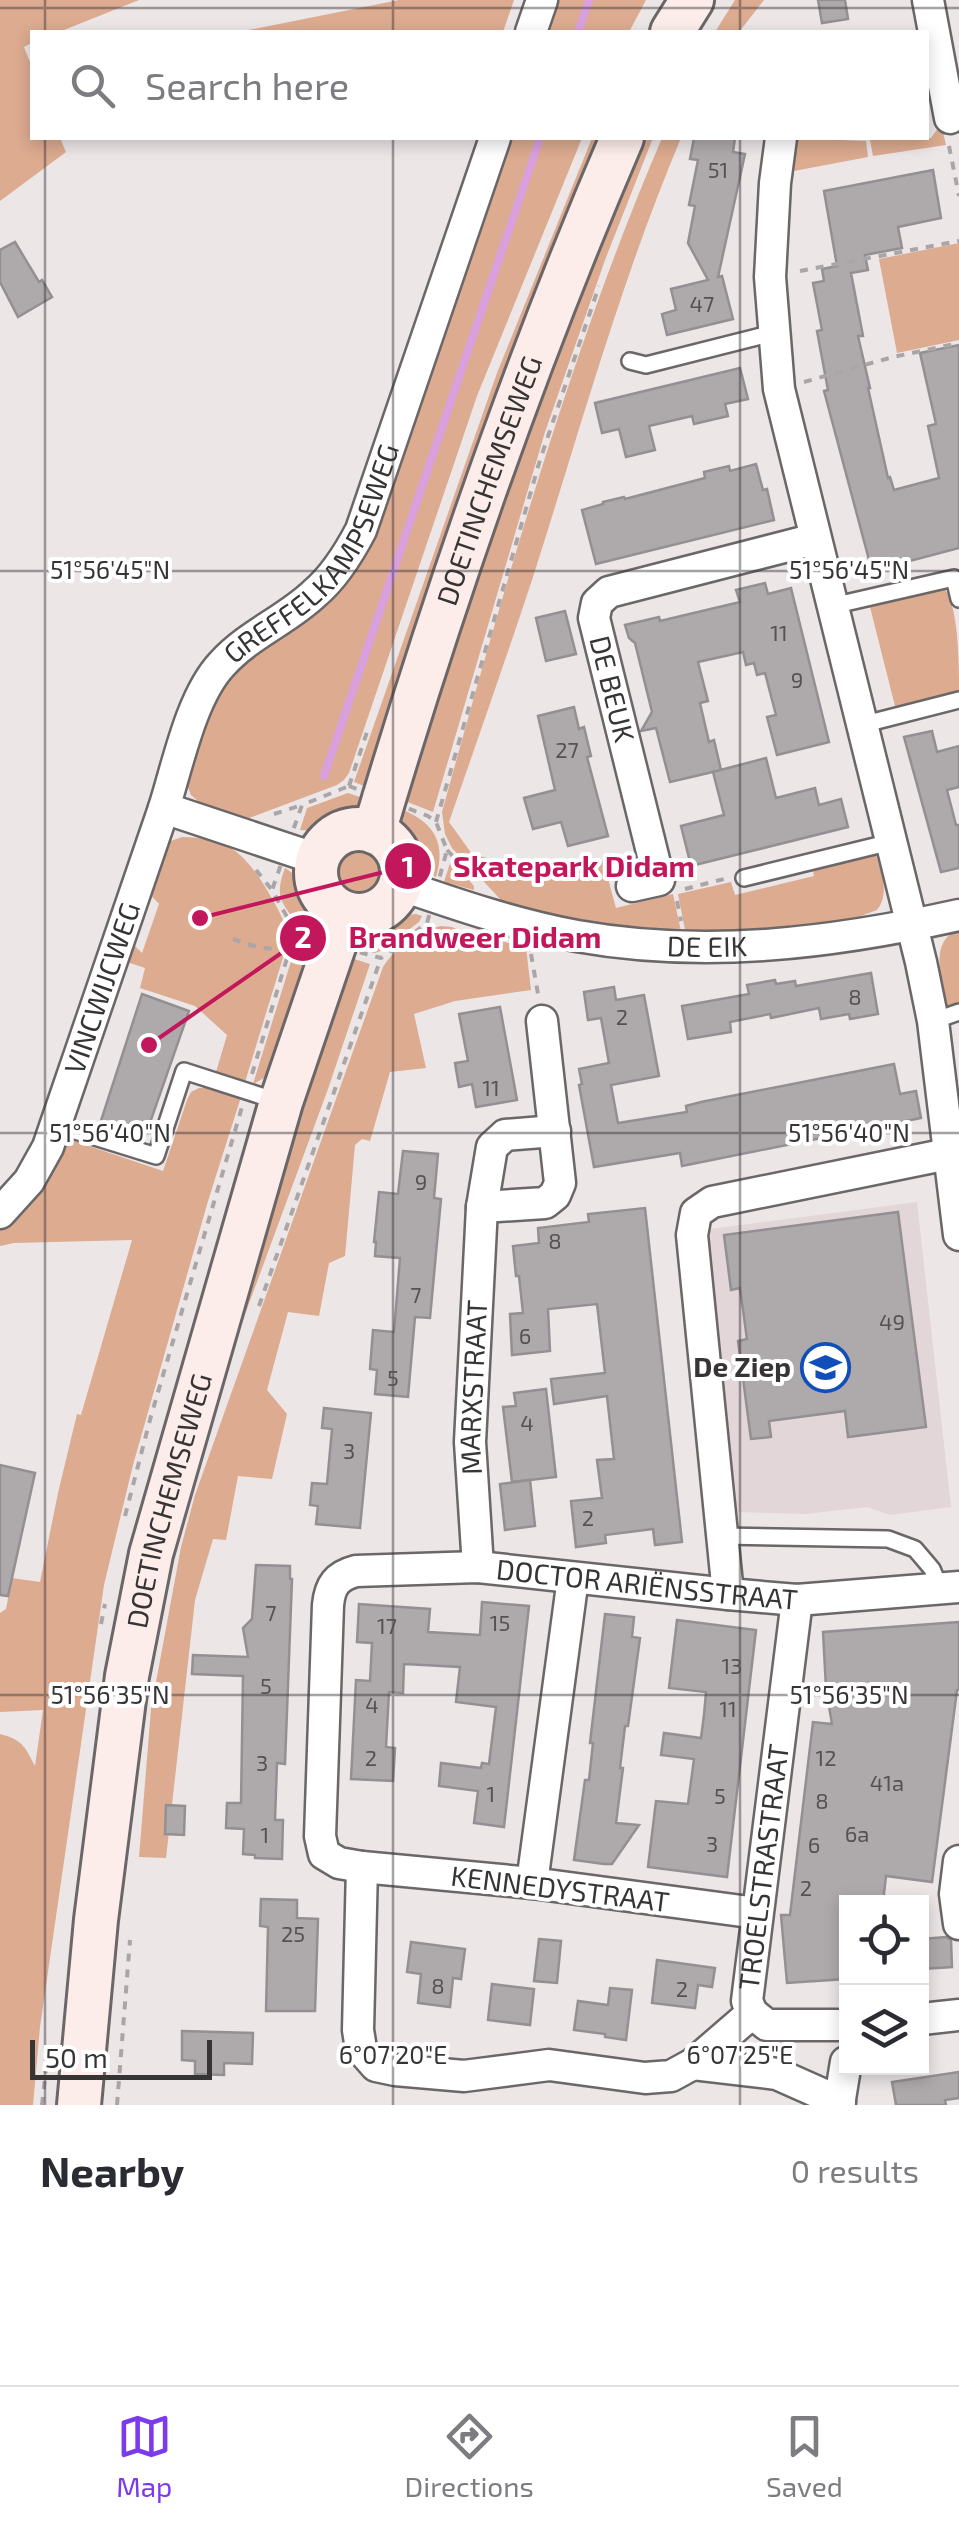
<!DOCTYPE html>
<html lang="en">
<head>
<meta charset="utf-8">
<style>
	body { margin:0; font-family:"Exo 2",sans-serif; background:#f7f7f7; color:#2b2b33 }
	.controls { position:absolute; right:30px; bottom:30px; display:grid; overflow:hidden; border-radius:0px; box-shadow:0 5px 15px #0003 }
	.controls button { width:90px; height:90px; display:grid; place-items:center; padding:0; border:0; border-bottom:2px solid #e1e1e2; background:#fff; color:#2b2b33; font:50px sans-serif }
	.scale { position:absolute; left:30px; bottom:25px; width:182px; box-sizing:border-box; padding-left:10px; border:5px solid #373435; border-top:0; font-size:28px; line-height:35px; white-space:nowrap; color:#373435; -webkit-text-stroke:8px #fff; paint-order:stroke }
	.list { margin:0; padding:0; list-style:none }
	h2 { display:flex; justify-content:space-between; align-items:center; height:130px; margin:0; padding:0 40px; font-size:42px }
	h2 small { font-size:32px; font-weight:400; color:#7c7c81 }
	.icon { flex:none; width:55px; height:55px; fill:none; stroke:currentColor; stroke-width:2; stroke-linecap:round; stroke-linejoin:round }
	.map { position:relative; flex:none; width:959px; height:2105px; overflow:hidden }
	.search { position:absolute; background:#fff; box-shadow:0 5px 15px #0003; left:30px; right:30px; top:30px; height:110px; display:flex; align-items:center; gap:25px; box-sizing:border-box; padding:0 35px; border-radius:0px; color:#7c7c81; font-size:38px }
	.sheet { height:280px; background:#fff }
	nav { display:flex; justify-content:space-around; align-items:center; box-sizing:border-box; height:140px; border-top:2px solid #e1e1e2; background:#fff; font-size:28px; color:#7c7c81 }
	nav a { display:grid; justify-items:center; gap:5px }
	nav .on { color:#7c3aed }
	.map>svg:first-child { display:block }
	.built { fill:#e3d6d8 }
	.green { fill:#dcab90 }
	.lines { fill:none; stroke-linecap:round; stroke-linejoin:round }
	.stream { stroke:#daa0de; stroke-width:8 }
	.building { fill:#aeaaac; stroke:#948f92; stroke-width:2.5 }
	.lane-casing { stroke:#6b6667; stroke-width:20 }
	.street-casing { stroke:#6b6667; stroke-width:35 }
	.secondary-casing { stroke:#6b6667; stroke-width:48 }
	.path { stroke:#aaa5a6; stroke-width:4; stroke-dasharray:8 8; stroke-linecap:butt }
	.lane { stroke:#fff; stroke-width:15 }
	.street { stroke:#fff; stroke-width:30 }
	.secondary { stroke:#fcedea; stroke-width:42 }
	.ticks { fill:none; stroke:#373435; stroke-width:2.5; stroke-opacity:0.45 }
	.labels { text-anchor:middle; stroke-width:8; stroke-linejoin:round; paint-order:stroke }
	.number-label { font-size:22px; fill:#555253 }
	.street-label { font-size:28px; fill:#373435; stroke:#fff }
	.poi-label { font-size:28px; font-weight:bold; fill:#373435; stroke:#fff; text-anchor:end }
	.ticks-label { font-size:25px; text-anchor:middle; fill:#373435; stroke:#fff; stroke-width:8; stroke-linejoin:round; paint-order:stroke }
	.leader { fill:none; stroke:#c2185b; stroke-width:4 }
	.callout-dot { fill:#c2185b; stroke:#fff; stroke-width:4 }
	.mark-label { font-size:30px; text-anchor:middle; font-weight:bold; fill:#fff }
	.callout-label { font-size:30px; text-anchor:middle; font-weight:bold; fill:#c2185b; stroke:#fff; stroke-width:8; stroke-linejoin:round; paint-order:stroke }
</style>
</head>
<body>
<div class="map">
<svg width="959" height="2105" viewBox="0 0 959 2105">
	<rect width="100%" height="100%" fill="#ece6e7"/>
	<!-- built -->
	<polygon class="built" points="917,1202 951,1507 890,1515 867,1507 805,1514 738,1512 731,1504 703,1230"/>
	<!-- green -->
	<g class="green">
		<polygon points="0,0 139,0 59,32 32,32 32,43 24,47 32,67 32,138 60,138 66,152 0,201"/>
		<polygon points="399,0 514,0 503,32 239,32"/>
		<polygon points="552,0 646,0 629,32 540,32"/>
		<polygon points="735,0 764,0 739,32 715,32"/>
		<polygon points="938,128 942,128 946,145 873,156 870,140 931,138"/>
		<polygon points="505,138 582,138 477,396 349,773 344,780 337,785 249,818 200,803 191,795 186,782 186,767 223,678 327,595"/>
		<polygon points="592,138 607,138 369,788 354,782 497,373"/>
		<polygon points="636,138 653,138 605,260 545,432 433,812 405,801 449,647"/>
		<path d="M662,138h19c-60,142 -101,292 -148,439 -27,82 -56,164 -84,245l23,32 76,20 94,-22v9l-3,5 -32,9 9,33 57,-14 9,42 -81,-10 -59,-13 -40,-12 -50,-53 -7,-14 -3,-22c63,-227 127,-457 220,-674z"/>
		<polygon points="794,138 866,141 868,157 794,171 793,180 787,172"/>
		<polygon points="959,243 959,340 897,353 879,259"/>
		<path d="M944,588c15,18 15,78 15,106l-63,16 -27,-107z"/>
		<path d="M348,793l15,5c-10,23 -40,34 -63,32l7,-22z"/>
		<path d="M403,810c32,13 43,34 33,67 -24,-11 -37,-41 -33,-67z"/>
		<path d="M182,837c17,0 38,3 53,14 21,15 43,56 53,80l1,7 -44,144 -29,-10 11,-37 -32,-29 -55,-18 5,-20 -24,-8 7,-21 14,14 17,-49 -15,-16 24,-46z"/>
		<circle cx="359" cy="873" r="23"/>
		<path d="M875,851c5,20 16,41 2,59l-16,6v6l-60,9 -115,4 -8,-41 53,-12 4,13 79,-19 -1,-6 3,-4z"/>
		<polygon points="451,860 474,886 474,890 444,882"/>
		<path d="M285,868c23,14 32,42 30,68l-14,-4c-15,-29 -29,-30 -16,-64z"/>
		<path d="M416,914l6,2 -3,6 -39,29 -5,2 -20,-5c9,-22 39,-32 61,-34z"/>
		<path d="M441,926l11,1 13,6 61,14 5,43 -76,11 -41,13 12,54 -36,4 -20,69 -8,-2 -7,6 -10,111 -16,7 -10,53 -31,-4 -21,78 20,24 -15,65 -34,-3 -12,64 -13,-1 -18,61 -29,258 -27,-1 12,-148 30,-162 14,-52 188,-528c13,-20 34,-37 58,-41z"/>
		<path d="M959,929v76l-11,3c-5,-26 -21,-66 11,-79z"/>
		<polygon points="297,942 314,946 277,1071 253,1084"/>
		<polygon points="351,958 370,964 328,1089 233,1347 239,1286"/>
		<path d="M199,1088h10l32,9 -33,104 -75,264 -29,120 -64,442 -7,78h-33v-371c23,6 25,13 35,32l8,-56 -43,2v-99l6,-4 6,-31 28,4 18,-89 19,-79 4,1 51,-175 -118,3 -14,3v-20l62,-89 101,34 24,-71 4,-8z"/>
	</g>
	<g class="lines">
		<!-- stream -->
		<g class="stream">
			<polyline points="578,32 589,0"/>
			<polyline points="324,776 540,138"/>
		</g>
	</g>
	<!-- building -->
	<g class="building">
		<polygon points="818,0 845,0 848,19 822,23"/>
		<polygon points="694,138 735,138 733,152 745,154 718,277 722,276 733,319 667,335 662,314 676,310 671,289 708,280 688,243 695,206 689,205 698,160 690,159"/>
		<polygon points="933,170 941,218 898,227 902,248 865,255 868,270 851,273 863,336 858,336 870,388 868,388 888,478 890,477 894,490 939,478 928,426 936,424 920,353 959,345 959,548 872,571 824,391 828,390 817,331 822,330 813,283 824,281 822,269 837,266 824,191"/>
		<polygon points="15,242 39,282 42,280 52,297 18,317 0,282 0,250"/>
		<polygon points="740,368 748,399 725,404 728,416 694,424 692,416 649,426 655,450 626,457 619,429 602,433 595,403"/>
		<polygon points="756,464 763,490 767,489 774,520 596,564 582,510 603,504 603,502 624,497 625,499 705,478 704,472 729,466 730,471"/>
		<polygon points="765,583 768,594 791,588 829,742 777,755 767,717 776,715 765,673 757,675 754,663 746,665 743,652 698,662 708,701 700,703 709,742 714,740 721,770 670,782 656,728 641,731 652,712 635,643 629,638 625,625 659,617 660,621 740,602 736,590"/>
		<polygon points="565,611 576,654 546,661 536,618"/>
		<polygon points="574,707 579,729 584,727 591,756 587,757 608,836 568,846 561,822 533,829 524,798 555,790 538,716"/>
		<polygon points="932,731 937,752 959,746 959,787 947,790 956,825 959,825 959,868 941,872 904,737"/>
		<polygon points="766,758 776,798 815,788 819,805 841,799 848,827 691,866 681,826 724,815 713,772"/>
		<polygon points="871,973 878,1014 850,1019 849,1014 821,1019 819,1008 771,1018 770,1014 730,1022 731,1032 688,1039 682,1006 749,994 747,985 775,980 776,984 795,981 796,986"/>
		<polygon points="614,987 616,1000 644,995 659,1076 611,1085 618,1123 687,1112 686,1106 701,1102 894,1064 900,1094 916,1091 921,1118 682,1166 680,1153 594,1167 579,1085 582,1084 579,1069 609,1063 601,1018 588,1020 584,992"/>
		<polygon points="142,994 189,1011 144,1140 99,1127"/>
		<polygon points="500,1007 517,1100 476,1107 472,1084 459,1087 455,1063 468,1061 459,1014"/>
		<polygon points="403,1151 438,1154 434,1198 441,1199 430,1318 415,1317 408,1397 375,1394 377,1370 370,1369 373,1330 394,1332 400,1258 375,1256 376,1242 374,1242 379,1192 398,1194"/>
		<polygon points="645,1208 682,1542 655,1545 653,1529 605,1535 606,1543 576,1547 571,1501 602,1498 597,1460 614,1459 607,1396 554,1404 551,1379 605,1373 597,1304 548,1309 550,1351 512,1355 510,1314 523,1313 519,1276 516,1276 513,1246 539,1243 538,1228 589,1222 588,1214"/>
		<polygon points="898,1212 926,1427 848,1437 845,1411 769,1421 771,1437 751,1439 738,1341 747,1339 740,1288 731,1290 724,1235"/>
		<polygon points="546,1389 556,1477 512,1482 503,1407 516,1406 514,1393"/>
		<polygon points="324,1408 371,1413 360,1528 316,1524 318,1506 310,1505 312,1483 327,1484 332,1429 322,1428"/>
		<polygon points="0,1465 35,1473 8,1596 0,1595"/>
		<polygon points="530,1480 535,1526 505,1530 500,1484"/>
		<polygon points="256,1565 290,1566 290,1579 292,1579 285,1764 277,1763 275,1820 283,1820 282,1859 255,1858 255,1855 243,1854 244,1829 226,1828 227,1803 241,1803 243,1676 192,1674 193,1655 248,1657 243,1628 252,1619"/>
		<polygon points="482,1602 529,1606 504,1827 474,1823 478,1791 439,1786 441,1763 481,1768 482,1763 489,1764 496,1707 456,1702 460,1667 404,1664 403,1693 389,1692 386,1747 395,1748 393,1781 351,1779 356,1680 370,1681 372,1643 357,1642 359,1604 430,1609 428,1632 480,1635"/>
		<polygon points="605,1614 634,1617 632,1637 640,1638 628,1726 625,1726 620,1768 623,1768 616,1823 639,1825 612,1864 604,1864 574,1860 585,1780 589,1780 593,1743 590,1743"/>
		<polygon points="677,1620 756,1630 727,1877 648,1867 656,1801 688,1804 694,1759 661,1755 664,1733 701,1738 704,1715 706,1692 669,1688"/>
		<polygon points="959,1622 959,1690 957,1690 932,1882 886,1876 883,1902 846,1902 846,1979 787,1983 781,1915 790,1915 813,1722 832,1724 826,1688 823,1632"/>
		<polygon points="166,1805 185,1806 184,1835 165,1834"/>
		<polygon points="261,1899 297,1900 297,1918 318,1919 315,2011 266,2011 268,1927 260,1926"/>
		<polygon points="946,1937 951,1940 952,1967 922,1969 922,1939"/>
		<polygon points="539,1939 561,1941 557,1983 534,1981"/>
		<polygon points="411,1942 465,1949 461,1979 453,1978 450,2007 418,2003 421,1974 407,1972"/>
		<polygon points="657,1960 715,1968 712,1987 698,1985 695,2008 652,2003"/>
		<polygon points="492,1984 534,1989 530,2025 488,2020"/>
		<polygon points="610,1988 632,1990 626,2040 605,2037 605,2034 574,2030 578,2001 608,2005"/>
		<polygon points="182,2031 253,2033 252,2064 224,2063 224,2075 195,2074 195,2061 182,2060"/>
		<polygon points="959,2072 959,2098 945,2100 946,2105 896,2105 892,2082"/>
	</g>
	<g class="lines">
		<defs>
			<g id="lane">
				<polyline points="630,361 646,365 773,333"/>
				<polyline points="832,606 954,578 959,599"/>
				<polyline points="861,725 959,700"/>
				<polyline points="744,878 891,842"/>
				<polyline points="933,1021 959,1012"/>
				<polyline points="56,1125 156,1156 184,1071 277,1101"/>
				<polyline points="722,1536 888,1539 915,1549 932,1569 940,1588"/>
			</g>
			<g id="street">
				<polyline points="928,0 950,118"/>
				<polyline points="531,32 542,0"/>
				<polyline points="781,138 775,183 770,277 779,389 921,962 933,1021 959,1235"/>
				<path id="s1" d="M317,859l-153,-51c14,-44 27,-111 58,-144 27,-30 65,-44 93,-71 20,-17 34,-40 46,-63l134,-392"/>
				<path id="s2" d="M400,885c58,20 117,40 177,51 129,23 256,7 382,-21"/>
				<polyline points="632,886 659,880 594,618 597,603 609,592 815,539"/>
				<polyline points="482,1207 492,1147 505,1135 555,1131"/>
				<path id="s3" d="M0,1213l29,-32 19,-34 116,-339"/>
				<path id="s4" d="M478,1567l-8,-125 12,-235 63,-4 10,-8 5,-12 -18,-162"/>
				<polyline points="728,1594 692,1235 696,1213 712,1202 948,1154"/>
				<polyline points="959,1861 955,1894 959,1924"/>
				<polyline points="362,1867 358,2030 361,2049 376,2066 395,2070 464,2076 549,2065 645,2078 671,2076 693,2064 752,2013"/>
				<polyline points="532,1883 573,1578"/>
				<path id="s5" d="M757,1913l-225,-30 -170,-16 -23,-4 -15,-9 -4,-18 8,-231c2,-20 9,-29 28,-34l122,-4 250,27 69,6 162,-13"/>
				<path id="s6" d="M752,2013l-5,-12 50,-401"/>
				<polyline points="752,2013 767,2025 846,2025"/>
				<polyline points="922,2019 959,2015"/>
				<polyline points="693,2064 777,2074 840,2102"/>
				<polyline points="839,2105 846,2062"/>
			</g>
			<g id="secondary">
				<polyline points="672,32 692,0"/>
				<circle cx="359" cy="872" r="43"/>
				<path id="s7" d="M374,832c70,-235 151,-469 248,-694"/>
				<path id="s8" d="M79,2105l17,-185 31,-244 24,-122 130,-452 64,-188"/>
			</g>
		</defs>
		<!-- lane casing -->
		<use href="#lane" class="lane-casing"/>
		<!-- street casing -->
		<use href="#street" class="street-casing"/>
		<!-- secondary casing -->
		<use href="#secondary" class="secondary-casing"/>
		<!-- path -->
		<g class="path">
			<polyline points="949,146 959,196"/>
			<polyline points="800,271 959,241"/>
			<polyline points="804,382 893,357 959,343"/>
			<polyline points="349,786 367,732"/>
			<polygon points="349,786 428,816 436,822 447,850 427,923 381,958 294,935 292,926 272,890 302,805"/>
			<polyline points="274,814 302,805"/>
			<polyline points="436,822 540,460 599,286"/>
			<polyline points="447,850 474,879"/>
			<polyline points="256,870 272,890"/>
			<polyline points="685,889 724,879"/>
			<polyline points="677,901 681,921"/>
			<path d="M233,939c19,7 39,14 59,7"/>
			<polyline points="531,954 538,994"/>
			<polyline points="252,1074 294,935"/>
			<polyline points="259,1306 381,958"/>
			<polyline points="125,1516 151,1416 242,1107"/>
			<polyline points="101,1624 105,1604"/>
			<polyline points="42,2105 47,2060"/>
			<polyline points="117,2105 130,1940"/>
		</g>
		<!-- lane -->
		<use href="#lane" class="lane"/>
		<!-- street -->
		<use href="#street" class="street"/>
		<!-- secondary -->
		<use href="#secondary" class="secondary"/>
	</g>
	<!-- ticks -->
	<path class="ticks" d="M45,0v32M393,0v32M740,0v32M0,8h959M45,138v1967M393,138v1967M740,138v1967M0,571h959M0,1133h959M0,1695h959"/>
	<!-- icons -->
	<defs>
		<symbol id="school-ring" viewBox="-11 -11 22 22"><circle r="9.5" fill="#fff" stroke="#104fba" stroke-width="1.5"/><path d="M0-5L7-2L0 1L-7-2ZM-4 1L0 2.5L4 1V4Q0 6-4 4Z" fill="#104fba"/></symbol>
	</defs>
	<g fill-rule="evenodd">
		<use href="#school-ring" x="798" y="1340" width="55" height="55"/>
	</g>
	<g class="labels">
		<!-- number labels -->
		<g class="number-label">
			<text x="718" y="178">51</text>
			<text x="702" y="312">47</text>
			<text x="779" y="641">11</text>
			<text x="797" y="688">9</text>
			<text x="567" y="758">27</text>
			<text x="855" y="1005">8</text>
			<text x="622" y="1025">2</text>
			<text x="491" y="1096">11</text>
			<text x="421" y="1190">9</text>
			<text x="555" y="1249">8</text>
			<text x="416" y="1303">7</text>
			<text x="892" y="1330">49</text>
			<text x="525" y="1344">6</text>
			<text x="393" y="1386">5</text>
			<text x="527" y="1431">4</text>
			<text x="349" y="1459">3</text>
			<text x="588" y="1526">2</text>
			<text x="271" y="1621">7</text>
			<text x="500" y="1631">15</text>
			<text x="387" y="1634">17</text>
			<text x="732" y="1674">13</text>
			<text x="266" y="1694">5</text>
			<text x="372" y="1713">4</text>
			<text x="728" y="1717">11</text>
			<text x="371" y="1766">2</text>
			<text x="826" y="1766">12</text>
			<text x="262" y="1771">3</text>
			<text x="887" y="1791">41a</text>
			<text x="491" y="1802">1</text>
			<text x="720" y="1804">5</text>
			<text x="822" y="1809">8</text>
			<text x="857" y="1842">6a</text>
			<text x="265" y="1843">1</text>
			<text x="712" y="1852">3</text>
			<text x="814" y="1853">6</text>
			<text x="806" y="1896">2</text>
			<text x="293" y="1942">25</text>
			<text x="438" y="1994">8</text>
			<text x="682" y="1997">2</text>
		</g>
		<!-- street labels -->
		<g class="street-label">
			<text dy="10" stroke="none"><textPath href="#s7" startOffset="370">DOETINCHEMSEWEG</textPath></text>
			<text dy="10" stroke="none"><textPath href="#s1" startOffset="465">GREFFELKAMPSEWEG</textPath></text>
			<text transform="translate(612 689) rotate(76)" y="10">DE BEUK</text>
			<text dy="10" stroke="none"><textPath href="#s2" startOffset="315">DE EIK</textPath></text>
			<text dy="10" stroke="none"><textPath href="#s3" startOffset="250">VINCWIJCWEG</textPath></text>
			<text dy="10" stroke="none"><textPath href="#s4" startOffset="180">MARXSTRAAT</textPath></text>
			<text dy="10" stroke="none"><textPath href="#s8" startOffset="612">DOETINCHEMSEWEG</textPath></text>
			<text dy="10" stroke="none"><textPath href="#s5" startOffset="1028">DOCTOR ARIËNSSTRAAT</textPath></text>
			<text dy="10" stroke="none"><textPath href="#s6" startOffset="148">TROELSTRASTRAAT</textPath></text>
			<text transform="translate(560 1889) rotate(7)" y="10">KENNEDYSTRAAT</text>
		</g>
		<!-- poi labels -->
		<g class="poi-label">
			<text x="791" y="1377">De Ziep</text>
		</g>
	</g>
	<g class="ticks-label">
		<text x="110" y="579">51°56'45"N</text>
		<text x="849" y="579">51°56'45"N</text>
		<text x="110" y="1142">51°56'40"N</text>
		<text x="849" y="1142">51°56'40"N</text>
		<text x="110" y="1704">51°56'35"N</text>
		<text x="849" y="1704">51°56'35"N</text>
		<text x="393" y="2064">6°07'20"E</text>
		<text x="740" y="2064">6°07'25"E</text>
	</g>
	<!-- callouts -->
	<path class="leader" d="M200 918L408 866M149 1045L303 938"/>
	<g class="callout-dot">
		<circle cx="200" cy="918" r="10"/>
		<circle cx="149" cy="1045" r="10"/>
		<circle cx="408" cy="866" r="25"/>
		<circle cx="303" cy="938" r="25"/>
	</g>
	<g class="mark-label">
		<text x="408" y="877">1</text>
		<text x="303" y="948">2</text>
	</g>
	<g class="callout-label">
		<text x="574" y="877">Skatepark Didam</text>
		<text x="475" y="948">Brandweer Didam</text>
	</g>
</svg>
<div class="controls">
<button><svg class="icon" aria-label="locate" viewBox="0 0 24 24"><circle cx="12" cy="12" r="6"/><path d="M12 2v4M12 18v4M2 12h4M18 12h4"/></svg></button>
<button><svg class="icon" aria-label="layers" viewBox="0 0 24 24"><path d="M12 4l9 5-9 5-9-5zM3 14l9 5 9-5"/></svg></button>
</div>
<div class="scale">50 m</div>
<div class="search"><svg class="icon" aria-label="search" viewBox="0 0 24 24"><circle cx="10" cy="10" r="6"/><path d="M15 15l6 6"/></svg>Search here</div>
</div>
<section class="sheet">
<h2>Nearby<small>0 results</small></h2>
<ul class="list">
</ul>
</section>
<nav>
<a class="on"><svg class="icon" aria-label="map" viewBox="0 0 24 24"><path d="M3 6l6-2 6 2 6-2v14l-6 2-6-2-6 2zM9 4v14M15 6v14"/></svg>Map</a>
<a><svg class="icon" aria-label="directions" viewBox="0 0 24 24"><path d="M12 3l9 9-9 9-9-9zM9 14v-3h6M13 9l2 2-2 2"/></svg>Directions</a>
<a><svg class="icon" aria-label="saved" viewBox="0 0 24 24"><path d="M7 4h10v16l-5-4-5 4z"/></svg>Saved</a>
</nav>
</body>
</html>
